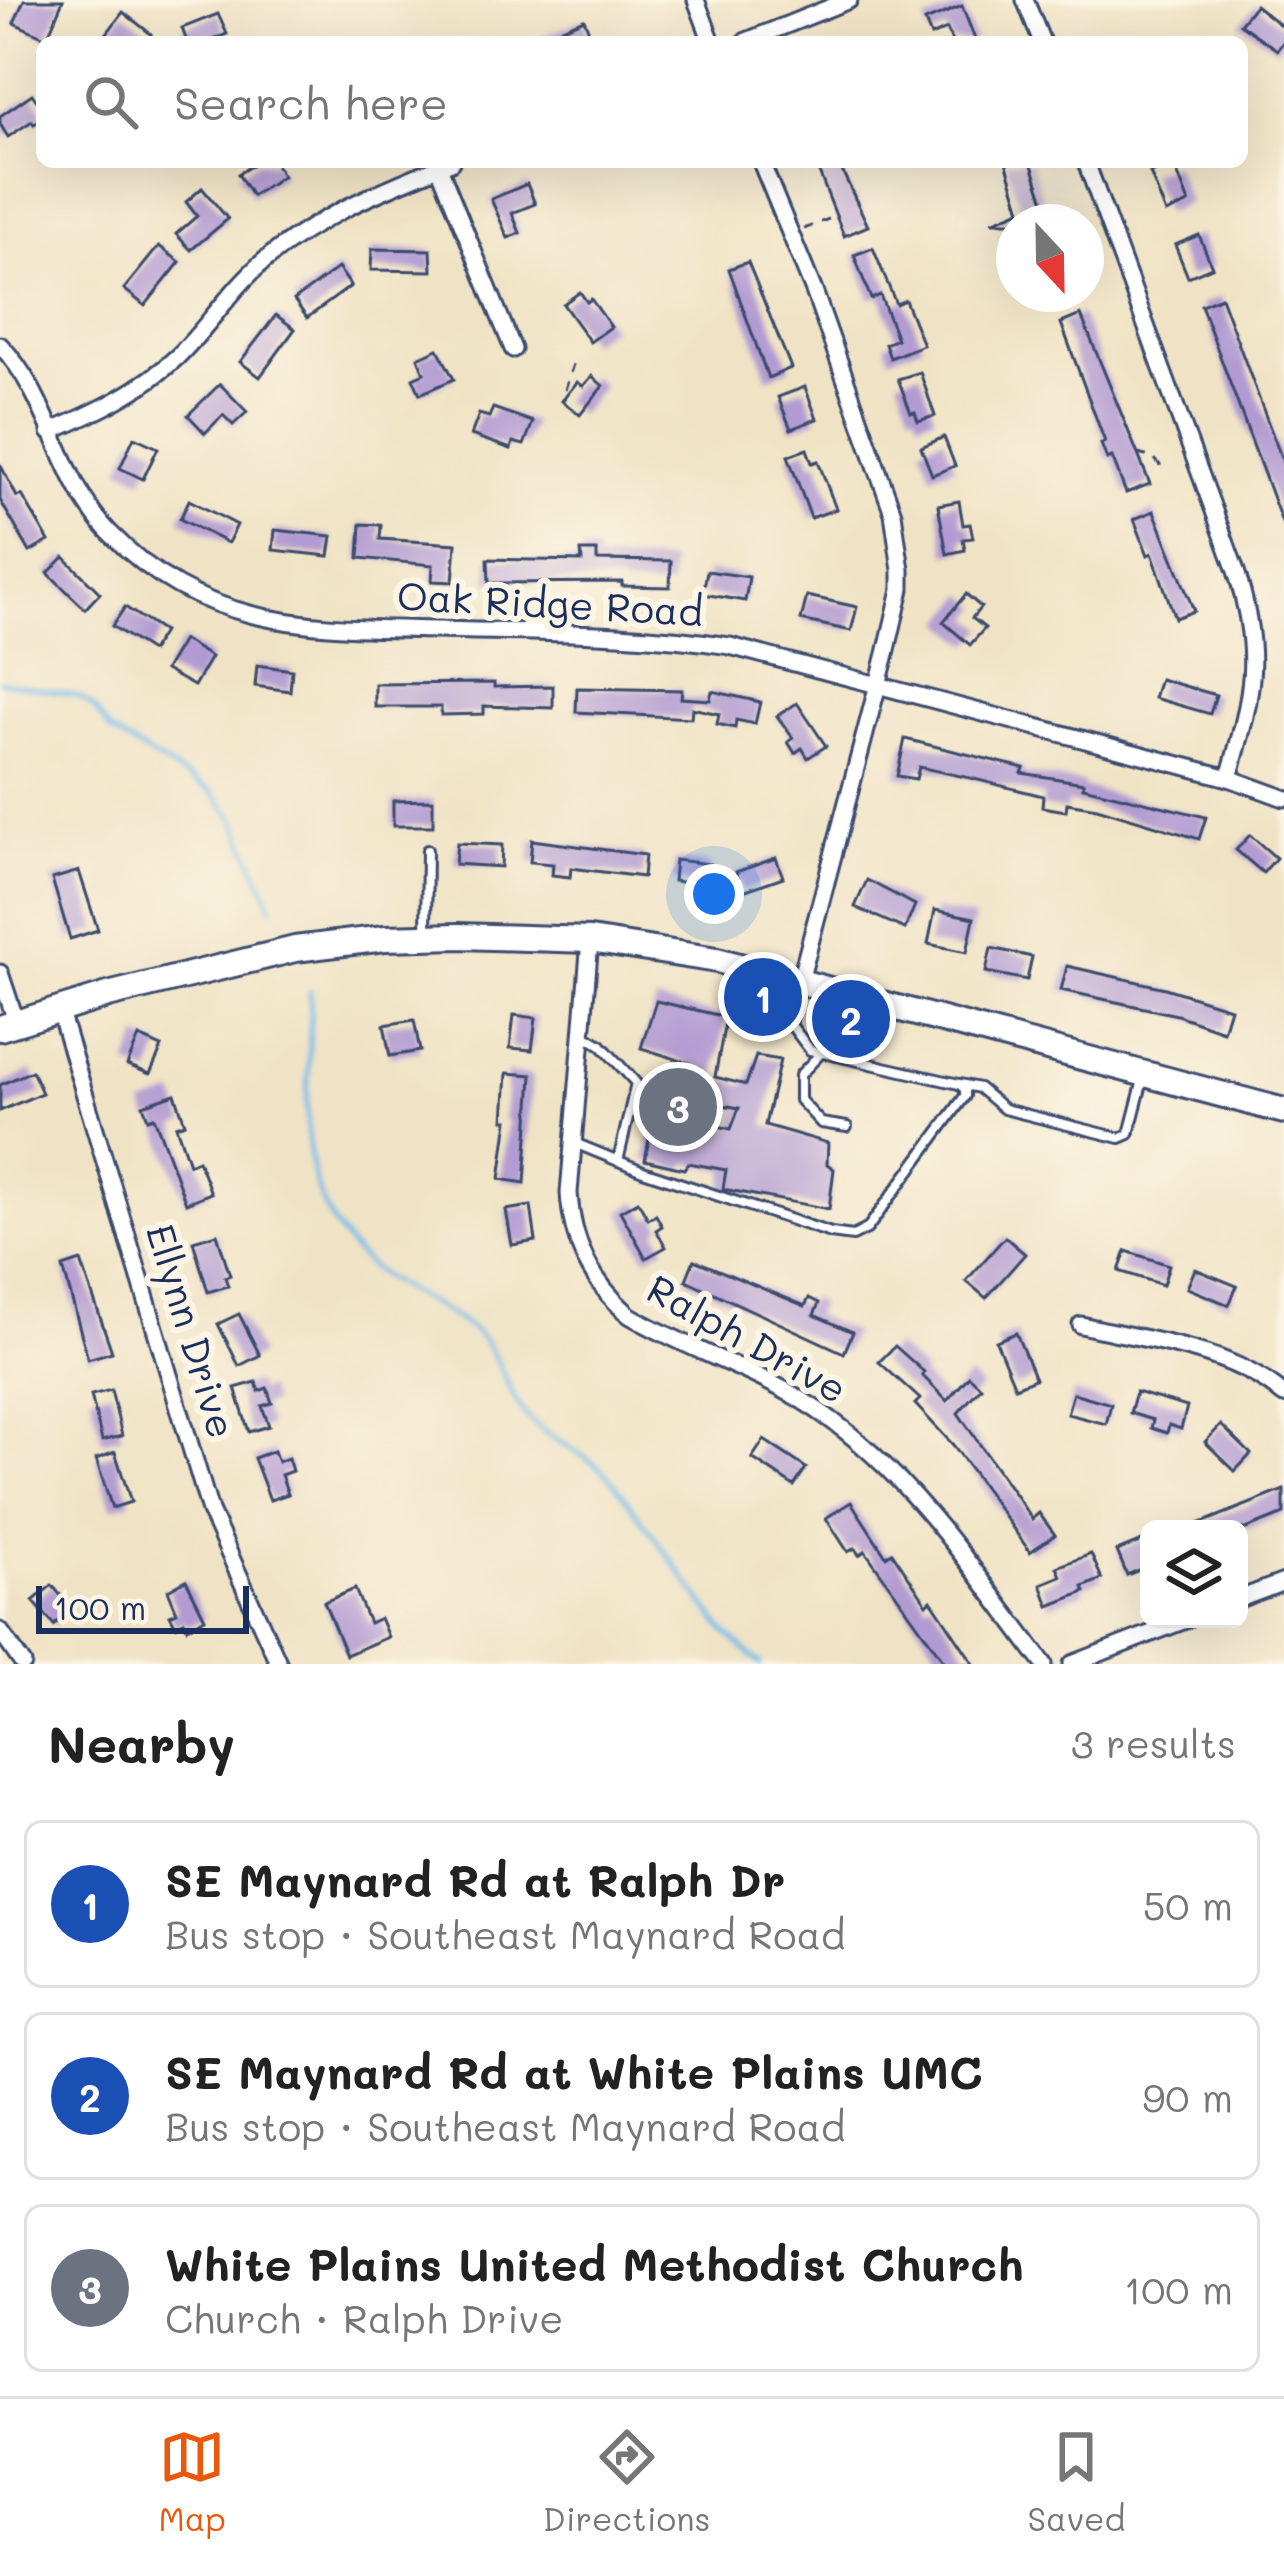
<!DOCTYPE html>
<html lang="en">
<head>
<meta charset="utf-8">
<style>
	body { margin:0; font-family:Mali,sans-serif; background:#f2f2f2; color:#222 }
	.controls { position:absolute; right:36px; bottom:36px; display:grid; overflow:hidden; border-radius:18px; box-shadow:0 12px 48px #0002 }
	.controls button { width:108px; height:108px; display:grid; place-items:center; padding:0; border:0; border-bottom:3px solid #e0e0e0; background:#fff; color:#222; font:60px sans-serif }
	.compass { position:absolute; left:996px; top:204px; width:108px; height:108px; border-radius:50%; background:#fff; box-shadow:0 12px 48px #0002; rotate:158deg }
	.scale { position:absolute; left:36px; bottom:30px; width:213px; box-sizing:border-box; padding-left:12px; border:6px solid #1b2f5e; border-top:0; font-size:33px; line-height:42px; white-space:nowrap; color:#1b2f5e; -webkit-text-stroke:9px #fcf5e5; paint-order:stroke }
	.you { position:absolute; left:714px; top:894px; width:42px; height:42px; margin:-30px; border:9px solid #fff; border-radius:50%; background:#1a73e8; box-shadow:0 0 0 18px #1a73e833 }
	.badge { display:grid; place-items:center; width:78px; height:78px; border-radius:50%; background:#ea580c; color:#fff; font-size:39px; font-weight:700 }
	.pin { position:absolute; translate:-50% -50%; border:6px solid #fff; box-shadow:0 3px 12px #0006 }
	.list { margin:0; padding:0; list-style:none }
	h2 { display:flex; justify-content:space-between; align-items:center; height:156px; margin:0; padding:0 48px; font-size:51px }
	h2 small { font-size:39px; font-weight:400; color:#767676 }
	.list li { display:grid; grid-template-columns:78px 1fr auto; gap:36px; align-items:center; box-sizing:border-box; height:168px; margin:0 24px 24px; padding:0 24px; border:3px solid #e0e0e0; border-radius:18px }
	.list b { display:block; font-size:45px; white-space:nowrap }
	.list p { margin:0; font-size:39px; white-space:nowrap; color:#767676 }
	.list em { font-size:39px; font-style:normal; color:#767676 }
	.icon { flex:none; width:66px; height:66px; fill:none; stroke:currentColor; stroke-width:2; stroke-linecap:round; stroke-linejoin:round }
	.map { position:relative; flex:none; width:1284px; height:1664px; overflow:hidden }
	.search { position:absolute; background:#fff; box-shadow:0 12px 48px #0002; left:36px; right:36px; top:36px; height:132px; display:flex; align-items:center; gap:30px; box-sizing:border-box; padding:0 42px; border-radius:18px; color:#767676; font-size:45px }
	.sheet { height:732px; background:#fff }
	nav { display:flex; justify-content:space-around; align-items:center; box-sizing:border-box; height:168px; border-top:3px solid #e0e0e0; background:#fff; font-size:33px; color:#767676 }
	nav a { display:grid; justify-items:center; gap:6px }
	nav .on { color:#ea580c }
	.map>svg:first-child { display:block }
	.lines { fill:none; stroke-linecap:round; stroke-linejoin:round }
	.stream { stroke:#70bcea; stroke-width:4.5 }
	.building { fill:#b29bd2; fill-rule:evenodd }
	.service-casing { stroke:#3b4a6d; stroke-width:14 }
	.minor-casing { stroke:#3b4a6d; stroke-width:21 }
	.primary-casing { stroke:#3b4a6d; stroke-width:30 }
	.path { stroke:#3b4a6d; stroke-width:3; stroke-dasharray:9 9; stroke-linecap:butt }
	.service { stroke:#fff; stroke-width:8 }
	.minor { stroke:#fff; stroke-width:15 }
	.primary { stroke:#fff; stroke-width:24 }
	.labels { text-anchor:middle; stroke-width:12; stroke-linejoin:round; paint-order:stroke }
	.street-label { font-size:39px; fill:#1b2f5e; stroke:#fcf5e5 }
</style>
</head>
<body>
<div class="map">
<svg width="1284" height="1664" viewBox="0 0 1284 1664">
	<rect width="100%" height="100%" fill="#fcf5e5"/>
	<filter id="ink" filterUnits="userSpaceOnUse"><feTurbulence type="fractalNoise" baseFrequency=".00833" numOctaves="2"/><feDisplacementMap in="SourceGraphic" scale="24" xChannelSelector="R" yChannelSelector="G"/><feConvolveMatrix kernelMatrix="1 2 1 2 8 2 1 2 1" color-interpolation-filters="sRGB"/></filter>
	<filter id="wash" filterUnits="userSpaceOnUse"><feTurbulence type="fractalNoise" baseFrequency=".004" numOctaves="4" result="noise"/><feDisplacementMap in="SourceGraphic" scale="48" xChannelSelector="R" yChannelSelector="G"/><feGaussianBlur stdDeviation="2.7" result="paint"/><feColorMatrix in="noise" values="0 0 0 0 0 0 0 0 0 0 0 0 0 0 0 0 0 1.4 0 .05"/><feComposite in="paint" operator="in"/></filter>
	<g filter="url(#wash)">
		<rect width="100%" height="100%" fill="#f0e3c5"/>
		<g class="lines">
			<!-- stream -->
			<g class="stream">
				<polyline points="0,681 79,696 94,708 111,732 212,792 235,819 272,907"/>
				<path d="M310,991c4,103 -30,204 66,280 29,23 65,35 94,57 32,23 34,64 59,91 21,22 55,32 81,58l114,154 37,33"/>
			</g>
		</g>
		<g id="blocks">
			<!-- building -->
			<g class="building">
				<polygon points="24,0 63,0 47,38 14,23"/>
				<polygon points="1255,5 1284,28 1284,41 1277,50 1240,24"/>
				<polygon points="962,6 976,42 952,42 947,29 931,36 925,21"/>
				<polygon points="123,12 151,34 145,42 110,42 104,37"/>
				<polygon points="218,14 227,34 208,42 187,42 182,28"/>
				<polygon points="584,19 592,39 529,42"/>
				<polygon points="32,94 42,108 42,119 34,124 32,121 8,137 0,124 0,116"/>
				<polygon points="257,162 274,162 283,176 252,196 238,174"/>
				<polygon points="815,162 838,162 868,226 844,236"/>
				<polygon points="1006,162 1031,162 1051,222 992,222 1021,210"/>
				<polygon points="1174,164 1189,203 1166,213 1150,173"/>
				<polygon points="527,184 535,204 512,213 520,233 508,238 491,199"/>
				<polygon points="202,188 228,219 191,250 176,234 197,216 186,202"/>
				<polygon points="1199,235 1212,267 1188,277 1175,245"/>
				<polygon points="159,246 180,262 145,306 124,289"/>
				<polygon points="873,248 896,304 905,300 923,345 890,358 885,344 897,339 880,295 871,299 854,255"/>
				<polygon points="372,249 431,250 432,271 371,270"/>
				<polygon points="748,262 791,368 768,378 729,269"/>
				<polygon points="338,268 351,286 307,318 294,300"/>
				<polygon points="580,292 587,302 591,299 611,327 590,342 563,304"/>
				<polygon points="1221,297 1284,465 1284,528 1201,305"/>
				<polygon points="276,315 295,329 260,377 240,362"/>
				<polygon points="1081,315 1150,484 1126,493 1112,457 1107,459 1101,444 1105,442 1061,323"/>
				<polygon points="438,349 454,379 420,394 413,378 424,373 418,358"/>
				<polygon points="920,372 935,416 918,421 915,412 911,413 898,379"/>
				<polygon points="592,376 603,386 580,415 562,401 577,382 583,386"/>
				<polygon points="220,384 247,412 233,425 223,415 205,433 188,415"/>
				<polygon points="805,387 817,419 791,429 778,397"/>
				<polygon points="493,408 533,422 524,445 513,442 511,449 471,435 479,414 489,417"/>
				<polygon points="134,437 158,448 143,479 120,468"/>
				<polygon points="944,437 955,466 932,475 921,447"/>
				<polygon points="807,449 812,463 818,461 836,509 811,518 788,456"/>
				<polygon points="0,464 17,497 22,495 49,541 30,552 0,500"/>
				<polygon points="189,500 237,525 228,543 180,519"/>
				<polygon points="959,501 963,525 970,524 973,538 963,539 965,550 947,554 938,505"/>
				<polygon points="1154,511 1194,611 1175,618 1152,553 1148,555 1134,519"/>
				<polygon points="361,524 381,525 380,539 456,544 453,582 432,581 433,565 359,558"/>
				<polygon points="275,530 332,536 329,556 273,550"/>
				<polygon points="581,551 597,551 597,560 671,561 670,587 622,586 622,582 489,583 488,559 582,561"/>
				<polygon points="64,557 100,593 85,609 48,573"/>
				<polygon points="707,571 749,577 745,601 703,594"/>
				<polygon points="966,594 981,607 972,618 985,628 970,645 943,622"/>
				<polygon points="807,596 857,607 851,631 801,620"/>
				<polygon points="125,607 163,632 151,651 112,626"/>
				<polygon points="183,640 211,657 194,686 165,670"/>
				<polygon points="257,665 292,670 290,691 255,686"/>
				<polygon points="1160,679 1216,695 1210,714 1154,698"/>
				<polygon points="494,683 494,687 553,686 553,708 484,706 484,714 441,715 441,707 375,707 375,684"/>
				<polygon points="577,688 682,690 681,698 710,700 712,691 760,702 755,724 736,720 735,728 717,724 719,714 692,708 691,718 576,712"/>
				<polygon points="797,703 826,746 808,758 802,748 795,753 788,742 793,738 777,716"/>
				<polygon points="905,739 1024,768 1022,773 1084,783 1083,787 1206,817 1199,839 1097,808 1067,803 1066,811 1042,807 1043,796 970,778 919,767 916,779 897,776"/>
				<polygon points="433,800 433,826 393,826 393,801"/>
				<polygon points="1250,835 1276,858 1263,873 1236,850"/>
				<polygon points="532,840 645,855 643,877 571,868 570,877 552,875 553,864 530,862"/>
				<polygon points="457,843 502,845 501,867 455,864"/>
				<polygon points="776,858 783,877 743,891 736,872"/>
				<polygon points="675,860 710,864 707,885 673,881"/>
				<polygon points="79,871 98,930 70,939 52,879"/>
				<polygon points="867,880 915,905 905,929 855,907"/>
				<polygon points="935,910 974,918 967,952 928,944"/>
				<polygon points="991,948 1032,957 1027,980 986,972"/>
				<polygon points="1067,966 1165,988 1230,1008 1223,1031 1177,1015 1061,990"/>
				<path d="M656,1001l70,16 -11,60 31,8 10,-29 24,4 -15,65 63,18 -1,21 7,5 -5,40 -106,-20 3,-19 -38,-7 -4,6 -39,-9 12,-62 23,2 9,-37 -48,-15zM701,1101l38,7 -8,21 -34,-8z"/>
				<polygon points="514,1015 536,1018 532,1050 510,1048"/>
				<polygon points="414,1020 420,1051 390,1056 384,1025"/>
				<polygon points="139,1037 162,1047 150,1074 127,1065"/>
				<polygon points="32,1071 42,1093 0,1111 0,1085"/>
				<polygon points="507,1073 532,1075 525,1183 500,1179 508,1120 504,1120"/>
				<polygon points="175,1094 185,1123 176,1126 189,1164 198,1160 211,1193 186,1203 154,1117 148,1119 143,1105"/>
				<polygon points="638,1201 648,1219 656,1215 662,1226 656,1230 666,1247 646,1258 620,1211"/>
				<polygon points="531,1206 536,1241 512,1245 506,1210"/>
				<polygon points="217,1234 230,1275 225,1277 228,1286 208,1292 193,1241"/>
				<polygon points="1005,1237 1025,1254 986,1298 966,1281"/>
				<polygon points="1126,1251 1169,1265 1163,1285 1119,1271"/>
				<polygon points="694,1260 805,1306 809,1298 819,1303 814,1315 853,1332 844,1353 686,1280"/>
				<polygon points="81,1261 112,1352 88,1359 63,1267"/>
				<polygon points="1195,1269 1237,1286 1229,1305 1187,1288"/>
				<polygon points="239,1314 260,1355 239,1366 218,1324"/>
				<polygon points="1016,1333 1035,1379 1015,1387 996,1341"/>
				<polygon points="895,1346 924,1372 922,1375 947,1401 969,1376 981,1387 958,1413 1032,1519 1039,1513 1055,1535 1030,1552 954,1446 915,1404 920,1399 879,1362"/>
				<polygon points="256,1382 259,1391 267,1388 272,1403 262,1406 269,1426 249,1432 235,1388"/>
				<polygon points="111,1390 122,1436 102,1441 91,1395"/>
				<polygon points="1136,1392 1187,1407 1181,1429 1169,1425 1167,1433 1151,1428 1153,1420 1130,1413"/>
				<polygon points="1073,1393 1111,1404 1106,1424 1067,1414"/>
				<polygon points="1221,1425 1251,1454 1235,1471 1205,1442"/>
				<polygon points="764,1440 806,1468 794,1486 752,1458"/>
				<polygon points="274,1451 278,1462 288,1458 292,1471 281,1475 288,1494 270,1500 254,1458"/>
				<polygon points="115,1452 131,1502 112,1508 96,1459"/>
				<polygon points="1284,1490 1284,1514 1246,1529 1186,1529"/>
				<polygon points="851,1502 886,1556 892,1552 927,1604 931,1600 974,1664 946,1664 865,1551 859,1555 855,1548 848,1552 826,1518"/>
				<polygon points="1149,1538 1149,1566 1127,1575 1117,1551"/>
				<polygon points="1091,1554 1102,1579 1083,1587 1085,1592 1049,1606 1041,1584 1061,1576 1057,1567"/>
				<polygon points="186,1580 205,1618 187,1628 184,1621 176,1626 170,1615 177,1612 168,1590"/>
				<polygon points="52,1585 72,1609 54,1625 33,1601"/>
				<polygon points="355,1589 369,1623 380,1618 388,1637 346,1655 324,1602"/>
			</g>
		</g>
	</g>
	<g filter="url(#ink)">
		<use href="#blocks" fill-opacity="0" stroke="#3b4a6d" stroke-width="3"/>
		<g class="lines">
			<defs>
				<g id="service">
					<polyline points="426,935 427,850"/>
					<polyline points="583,1034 601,1045 636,1083 618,1161"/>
					<polyline points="821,1053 800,1075 800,1100 821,1123 847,1127"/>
					<polyline points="960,1084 979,1088 1004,1109 1120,1138 1129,1134 1143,1080"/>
					<polyline points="572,1142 643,1171 831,1233 853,1236 867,1229 965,1096 965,1089 959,1084 810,1050 791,1025 798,988"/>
				</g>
				<g id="minor">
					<polyline points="696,0 712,42"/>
					<polyline points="1025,0 1042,42"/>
					<polyline points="744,42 849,0"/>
					<polyline points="761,162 814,291 893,513 901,570 901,589 886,654 800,981"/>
					<path d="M1086,162l150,409c27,86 16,123 -7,207"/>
					<polyline points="439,167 513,349"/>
					<path d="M0,345c51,52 58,134 109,187 96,99 203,95 330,98 97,3 195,1 291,16l499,132 55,20"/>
					<path d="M50,432c46,-20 90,-40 127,-75 31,-30 54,-68 87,-96 55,-46 121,-72 187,-99"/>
					<path d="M590,940l-21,253c3,51 23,89 60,122 56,33 119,52 174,86 103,63 169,169 241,263"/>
					<polyline points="0,973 16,1021"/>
					<polyline points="59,1009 210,1511 279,1664"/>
					<path d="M1081,1325c68,16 148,23 203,70"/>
					<polyline points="1239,1599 1284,1582"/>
					<polyline points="0,1631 23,1664"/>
					<polyline points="1072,1664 1188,1619"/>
				</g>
				<polyline id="primary" points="0,1028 108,995 295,949 385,938 459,936 590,940 717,960 1284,1111"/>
			</defs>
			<!-- service casing -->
			<use href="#service" class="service-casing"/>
			<!-- minor casing -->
			<use href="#minor" class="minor-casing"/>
			<!-- primary casing -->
			<use href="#primary" class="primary-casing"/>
			<!-- path -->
			<g class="path">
				<polyline points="632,33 647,42"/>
				<polyline points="804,229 836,216"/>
				<polyline points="565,390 573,364"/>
				<polyline points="1138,454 1154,458 1164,470"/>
			</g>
			<!-- service -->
			<use href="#service" class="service"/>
			<!-- minor -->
			<use href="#minor" class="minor"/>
			<!-- primary -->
			<use href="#primary" class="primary"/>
		</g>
	</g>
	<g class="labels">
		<!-- street labels -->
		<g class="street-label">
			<text transform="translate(550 604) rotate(3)" y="14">Oak Ridge Road</text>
			<text transform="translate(191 1331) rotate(73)" y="14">Ellynn Drive</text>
			<text transform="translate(747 1339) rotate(29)" y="14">Ralph Drive</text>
		</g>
	</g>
</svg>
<div class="controls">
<button><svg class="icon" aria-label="layers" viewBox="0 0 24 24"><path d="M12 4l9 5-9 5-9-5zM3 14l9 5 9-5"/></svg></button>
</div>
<svg class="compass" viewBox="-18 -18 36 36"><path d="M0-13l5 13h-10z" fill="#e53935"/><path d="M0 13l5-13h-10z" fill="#767676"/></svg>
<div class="scale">100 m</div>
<div class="you"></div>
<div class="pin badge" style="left:763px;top:997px;background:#1a4fb4">1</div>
<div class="pin badge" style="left:851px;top:1019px;background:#1a4fb4">2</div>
<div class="pin badge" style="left:678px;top:1107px;background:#6b7280">3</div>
<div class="search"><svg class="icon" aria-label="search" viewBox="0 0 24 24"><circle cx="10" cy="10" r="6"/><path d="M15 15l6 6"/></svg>Search here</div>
</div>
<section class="sheet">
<h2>Nearby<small>3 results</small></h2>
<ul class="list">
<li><span class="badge" style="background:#1a4fb4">1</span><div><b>SE Maynard Rd at Ralph Dr</b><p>Bus stop · Southeast Maynard Road</p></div><em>50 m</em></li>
<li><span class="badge" style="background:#1a4fb4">2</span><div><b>SE Maynard Rd at White Plains UMC</b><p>Bus stop · Southeast Maynard Road</p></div><em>90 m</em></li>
<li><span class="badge" style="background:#6b7280">3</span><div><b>White Plains United Methodist Church</b><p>Church · Ralph Drive</p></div><em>100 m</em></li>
</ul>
</section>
<nav>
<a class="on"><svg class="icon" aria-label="map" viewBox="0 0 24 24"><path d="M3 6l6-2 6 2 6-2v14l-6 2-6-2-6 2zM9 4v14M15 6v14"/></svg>Map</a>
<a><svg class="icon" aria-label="directions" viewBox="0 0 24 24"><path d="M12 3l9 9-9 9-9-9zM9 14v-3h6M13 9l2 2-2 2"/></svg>Directions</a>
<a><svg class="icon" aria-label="saved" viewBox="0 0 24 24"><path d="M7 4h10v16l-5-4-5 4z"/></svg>Saved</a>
</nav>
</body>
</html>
